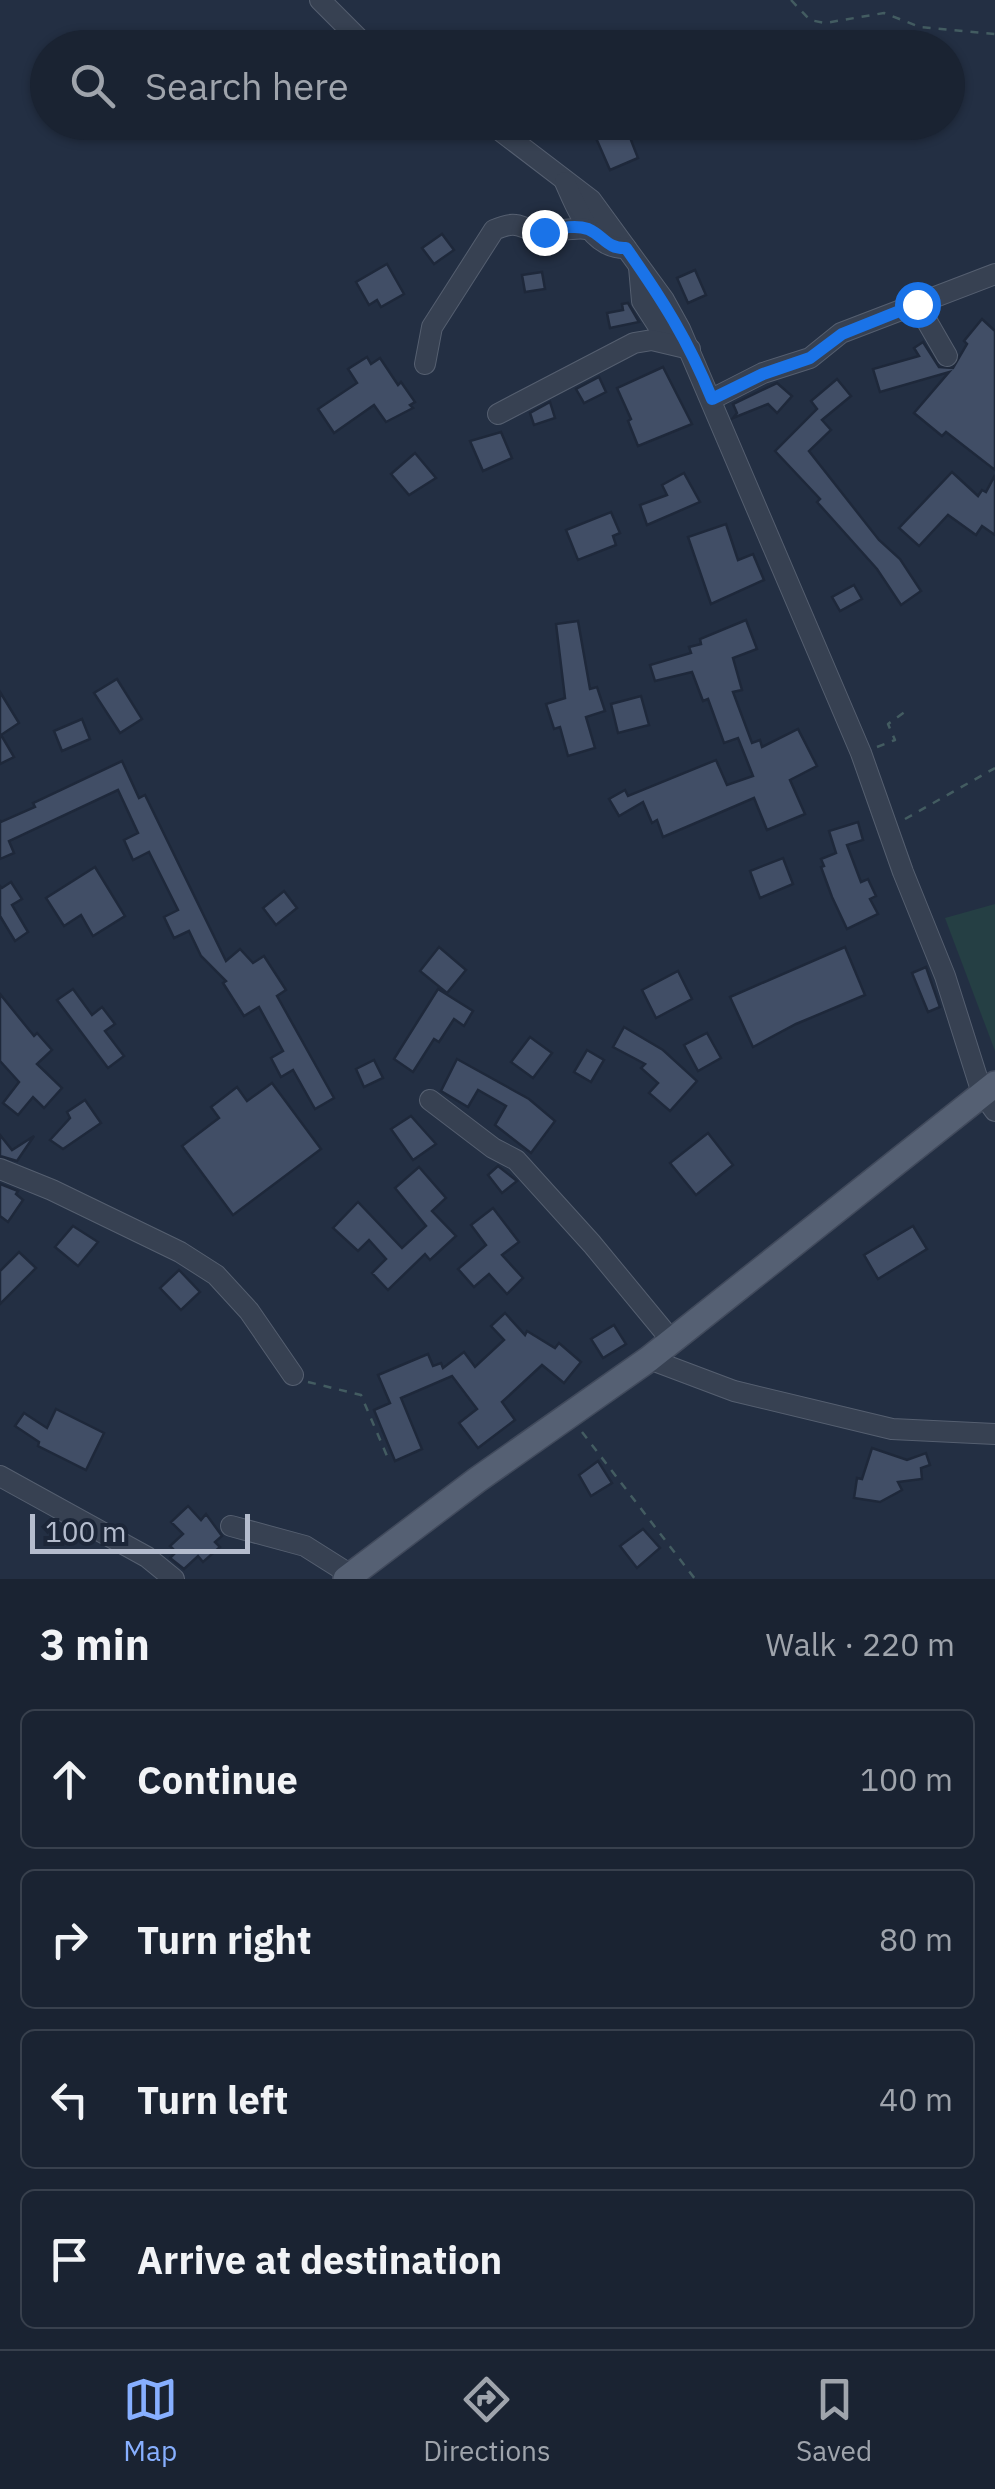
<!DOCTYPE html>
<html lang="en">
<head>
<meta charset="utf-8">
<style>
	body { margin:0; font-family:"IBM Plex Sans",sans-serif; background:#272f3e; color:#f1f3f6 }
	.scale { position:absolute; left:30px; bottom:25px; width:220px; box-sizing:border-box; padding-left:10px; border:5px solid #b4bccd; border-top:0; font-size:28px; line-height:35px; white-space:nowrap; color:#b4bccd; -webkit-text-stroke:8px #1c2638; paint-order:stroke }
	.stop { position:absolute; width:30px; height:30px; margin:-22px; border:8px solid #1a73e8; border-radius:50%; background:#fff }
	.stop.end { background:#1a73e8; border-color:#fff; box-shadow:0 2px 10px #0008 }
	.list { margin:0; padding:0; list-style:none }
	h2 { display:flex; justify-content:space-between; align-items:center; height:130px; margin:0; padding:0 40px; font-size:42px }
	h2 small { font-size:32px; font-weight:400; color:#9fa4ac }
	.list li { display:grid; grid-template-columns:65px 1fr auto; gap:30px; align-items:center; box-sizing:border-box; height:140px; margin:0 20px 20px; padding:0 20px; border:2px solid #38404d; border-radius:15px }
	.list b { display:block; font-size:38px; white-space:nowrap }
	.list em { font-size:32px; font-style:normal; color:#9fa4ac }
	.icon { flex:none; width:55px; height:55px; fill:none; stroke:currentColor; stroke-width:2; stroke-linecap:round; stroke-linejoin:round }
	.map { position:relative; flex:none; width:995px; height:1579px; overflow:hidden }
	.search { position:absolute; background:#1a2332; box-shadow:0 2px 8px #0004; left:30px; right:30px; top:30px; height:110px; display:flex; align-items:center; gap:25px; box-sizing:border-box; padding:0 35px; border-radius:55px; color:#9fa4ac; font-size:38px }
	.sheet { height:770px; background:#1a2332 }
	nav { display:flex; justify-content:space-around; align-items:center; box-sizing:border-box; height:140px; border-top:2px solid #38404d; background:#1a2332; font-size:28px; color:#9fa4ac }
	nav a { display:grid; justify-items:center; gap:5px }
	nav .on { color:#87afff }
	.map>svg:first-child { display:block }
	.green { fill:#253f44 }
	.building { fill:#414e66; stroke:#1e283a; stroke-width:2.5 }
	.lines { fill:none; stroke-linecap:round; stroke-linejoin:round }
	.minor-casing { stroke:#555f70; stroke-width:22 }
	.major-casing { stroke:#414a5c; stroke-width:28 }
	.path { stroke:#435c61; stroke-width:2.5; stroke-dasharray:8 8; stroke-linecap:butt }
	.minor { stroke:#374152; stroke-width:20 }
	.major { stroke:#556073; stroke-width:25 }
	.route { stroke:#1a73e8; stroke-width:12 }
</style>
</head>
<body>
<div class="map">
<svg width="995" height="1579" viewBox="0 0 995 1579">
	<rect width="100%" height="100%" fill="#232f43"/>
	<!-- green -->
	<polygon class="green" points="995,904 995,1051 945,918"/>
	<!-- building -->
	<g class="building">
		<polygon points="589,122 624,122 638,158 610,170"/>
		<polygon points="442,234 454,250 434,264 422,248"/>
		<polygon points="387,264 404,294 381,307 377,300 369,305 356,282"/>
		<polygon points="695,270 706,295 688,303 677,278"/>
		<polygon points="542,272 545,289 525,292 522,275"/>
		<polygon points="628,303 639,322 610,328 607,313 623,310 622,304"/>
		<polygon points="982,319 995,331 995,470 946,432 942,436 914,413 949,372 880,392 873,369 919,356 914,348 923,342 939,367 953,368 967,344 964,341"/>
		<polygon points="367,357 371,364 380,358 398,385 401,382 415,402 410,405 413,408 386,422 374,405 334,433 318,409 357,383 348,369"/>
		<polygon points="663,367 692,424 638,446 628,421 631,419 617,388"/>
		<polygon points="599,377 606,392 584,403 576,389"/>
		<polygon points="837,379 851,396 822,420 831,430 809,451 879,540 900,559 921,591 901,605 877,569 817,502 820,499 775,451 817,409 811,401"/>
		<polygon points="777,383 792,396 777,413 768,404 733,418 737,413 733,404"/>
		<polygon points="550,402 555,418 534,425 530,413"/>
		<polygon points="501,432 512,458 483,471 470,441"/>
		<polygon points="415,453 436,478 409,495 391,474"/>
		<polygon points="952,472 978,496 982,490 986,492 995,475 995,535 982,526 976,535 948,515 919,546 899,528"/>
		<polygon points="684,473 700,502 647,525 640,505 667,495 662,485"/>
		<polygon points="611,512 620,533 613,536 616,545 578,560 566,530"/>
		<polygon points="726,524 738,560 753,554 764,580 711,604 688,537"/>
		<polygon points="854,585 862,599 840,611 832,597"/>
		<polygon points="746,620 757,649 733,658 742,690 733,692 752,743 760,740 762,747 798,729 817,766 790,780 805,814 767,830 754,798 663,837 657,820 652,823 643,802 619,816 609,799 625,790 628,796 716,760 727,785 753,776 738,738 724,743 708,699 703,701 692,672 655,681 650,665 691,653 689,647 701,644 700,639"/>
		<polygon points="578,621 590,689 597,687 605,711 586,717 595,748 568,756 560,727 554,729 546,704 565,698 556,624"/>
		<polygon points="117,679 142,719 120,733 94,693"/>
		<polygon points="0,692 19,723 1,735 14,757 0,764"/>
		<polygon points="641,696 649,725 618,733 611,704"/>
		<polygon points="82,719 90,739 62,751 54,731"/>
		<polygon points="122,761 139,798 145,795 226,961 240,949 253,963 264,956 286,990 277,996 334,1098 315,1109 293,1070 281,1077 271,1058 283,1051 259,1007 244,1016 223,983 226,981 201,956 189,931 174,938 164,917 178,910 149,852 133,860 124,840 138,833 118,790 9,841 14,853 0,859 0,820 1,822 35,807 33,803"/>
		<polygon points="858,822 863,840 847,845 861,882 868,879 876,896 870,899 878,914 847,929 832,897 821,867 824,866 821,859 836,853 829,831"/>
		<polygon points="783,858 793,884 760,898 750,871"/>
		<polygon points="95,867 125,916 93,936 81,915 64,926 46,898"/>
		<polygon points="11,882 22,899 12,905 28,932 15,941 0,916 0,886 2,888"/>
		<polygon points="284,891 297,908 276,925 263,908"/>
		<polygon points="439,947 466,970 447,993 420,971"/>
		<polygon points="845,947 865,995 796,1024 753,1047 730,997"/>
		<polygon points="926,967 940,1007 928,1012 912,973"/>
		<polygon points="678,971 692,999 656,1018 642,990"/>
		<polygon points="73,989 92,1015 102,1007 115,1024 105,1031 124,1056 108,1068 57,1000"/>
		<polygon points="438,989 473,1011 464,1026 454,1019 439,1042 434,1039 413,1072 394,1059"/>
		<polygon points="0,994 34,1036 37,1033 52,1050 37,1064 62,1088 44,1108 33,1097 18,1115 3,1103 19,1082 0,1061"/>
		<polygon points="624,1027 663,1050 697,1081 670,1111 649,1093 658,1083 641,1068 645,1064 613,1047"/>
		<polygon points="707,1033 721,1058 698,1071 684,1045"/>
		<polygon points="530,1037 552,1053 533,1078 511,1062"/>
		<polygon points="587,1050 604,1060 591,1082 574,1072"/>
		<polygon points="457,1059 529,1099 555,1121 531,1153 495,1125 506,1106 478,1090 468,1107 441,1091"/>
		<polygon points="374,1060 383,1078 364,1087 356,1069"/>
		<polygon points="272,1083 321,1149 233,1215 182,1146 219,1118 211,1107 237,1087 247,1101"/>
		<polygon points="85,1100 101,1123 63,1149 50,1140 70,1118 67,1112"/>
		<polygon points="411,1116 436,1144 413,1160 391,1129"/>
		<polygon points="708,1133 733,1165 696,1195 670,1163"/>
		<polygon points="0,1135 12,1150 34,1136 17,1161 0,1156"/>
		<polygon points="498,1166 517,1181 502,1193 488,1175"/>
		<polygon points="419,1167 446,1198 432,1211 456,1236 430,1260 425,1254 388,1290 372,1273 386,1259 369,1240 358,1251 333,1228 358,1202 402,1248 426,1226 395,1188"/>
		<polygon points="0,1184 18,1191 16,1194 23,1200 8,1222 0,1216"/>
		<polygon points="493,1208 519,1242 502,1255 523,1278 507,1294 489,1274 474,1287 458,1269 486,1245 471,1225"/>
		<polygon points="73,1226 98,1242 78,1266 55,1247"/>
		<polygon points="913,1226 927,1249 878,1279 864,1255"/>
		<polygon points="19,1252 36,1268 0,1304 0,1271"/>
		<polygon points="179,1270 200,1292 181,1310 160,1288"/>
		<polygon points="505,1313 525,1335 527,1331 555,1348 559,1343 581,1362 564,1383 542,1365 502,1402 515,1420 478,1448 459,1423 477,1409 452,1376 401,1398 422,1449 395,1461 374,1410 390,1403 378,1375 428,1354 433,1366 441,1363 443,1368 464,1352 475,1367 504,1340 491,1326"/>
		<polygon points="614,1325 626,1344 603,1358 591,1339"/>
		<polygon points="56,1409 104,1433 86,1470 38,1446 39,1442 15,1426 24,1413 47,1428"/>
		<polygon points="872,1448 907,1460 926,1453 930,1465 921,1468 922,1479 898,1482 902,1490 880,1502 854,1498 857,1478 862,1479"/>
		<polygon points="598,1461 612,1483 591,1496 579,1475"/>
		<polygon points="188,1506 201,1520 206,1514 222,1536 215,1542 220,1547 203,1562 198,1556 184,1569 170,1558 176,1552 170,1546 183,1534 171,1522"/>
		<polygon points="643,1529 660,1548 637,1568 620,1546"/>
	</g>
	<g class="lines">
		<defs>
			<g id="minor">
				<polyline points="320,0 368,48"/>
				<polyline points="489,122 591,200 664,300 680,329 861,753 903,872 945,976 982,1093 995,1111"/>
				<path d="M565,182c12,27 26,67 61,66"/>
				<polyline points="639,267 642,301 669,343"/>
				<polyline points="917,304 947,356"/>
				<path d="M425,364l7,-37 62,-97c27,-12 25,0 49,2 15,0 29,-5 44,-3"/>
				<polyline points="712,399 763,373 810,358 841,333 995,274"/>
				<polyline points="498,414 634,343 652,340 690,349"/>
				<polyline points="430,1100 493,1148 516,1160 592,1244 672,1341"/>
				<polyline points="0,1169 52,1190 180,1252 216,1275 249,1311 293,1375"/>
				<polyline points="649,1359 734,1391 892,1429 995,1434"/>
				<polyline points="0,1476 147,1557 174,1579"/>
				<polyline points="231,1526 305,1546 351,1575 359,1569"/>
			</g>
			<polyline id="major" points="346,1579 477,1480 649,1359 995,1084"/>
		</defs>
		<!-- minor casing -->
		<use href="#minor" class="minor-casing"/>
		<!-- major casing -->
		<use href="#major" class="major-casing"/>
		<!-- path -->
		<g class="path">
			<polyline points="791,0 810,20 825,23 884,13 920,27 995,34"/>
			<polyline points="877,747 895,740 888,724 906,711"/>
			<polyline points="905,819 995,768"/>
			<polyline points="308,1382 361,1395 387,1456"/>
			<polyline points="582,1432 695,1579"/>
		</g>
		<!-- minor -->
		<use href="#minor" class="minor"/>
		<!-- major -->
		<use href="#major" class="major"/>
	</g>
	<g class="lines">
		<!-- route -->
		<path class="route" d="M544,232c14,-3 30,-8 44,-3 16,7 19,20 38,19 36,51 62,92 86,151l51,-25 47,-16 32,-24 75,-30"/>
	</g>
</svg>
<div class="scale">100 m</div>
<div class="stop" style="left:917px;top:304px"></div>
<div class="stop end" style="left:544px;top:232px"></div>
<div class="search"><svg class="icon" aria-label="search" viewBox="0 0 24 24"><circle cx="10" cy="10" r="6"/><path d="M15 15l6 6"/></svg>Search here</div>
</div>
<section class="sheet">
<h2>3 min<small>Walk · 220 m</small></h2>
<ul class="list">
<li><svg class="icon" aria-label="ahead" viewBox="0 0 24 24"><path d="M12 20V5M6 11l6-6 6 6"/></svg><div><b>Continue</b></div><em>100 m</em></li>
<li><svg class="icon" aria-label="right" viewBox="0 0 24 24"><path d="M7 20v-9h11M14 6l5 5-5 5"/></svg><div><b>Turn right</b></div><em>80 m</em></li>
<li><svg class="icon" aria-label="left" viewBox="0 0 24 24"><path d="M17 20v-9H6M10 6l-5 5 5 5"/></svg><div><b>Turn left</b></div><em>40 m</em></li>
<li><svg class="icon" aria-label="arrive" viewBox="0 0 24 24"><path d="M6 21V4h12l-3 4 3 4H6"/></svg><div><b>Arrive at destination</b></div></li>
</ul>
</section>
<nav>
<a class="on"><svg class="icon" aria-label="map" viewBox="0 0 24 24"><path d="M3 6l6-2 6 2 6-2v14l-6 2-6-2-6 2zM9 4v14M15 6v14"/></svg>Map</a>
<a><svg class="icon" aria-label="directions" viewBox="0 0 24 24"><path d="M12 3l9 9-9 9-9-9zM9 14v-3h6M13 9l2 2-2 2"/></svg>Directions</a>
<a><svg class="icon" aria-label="saved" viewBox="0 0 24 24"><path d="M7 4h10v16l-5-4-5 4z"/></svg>Saved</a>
</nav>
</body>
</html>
